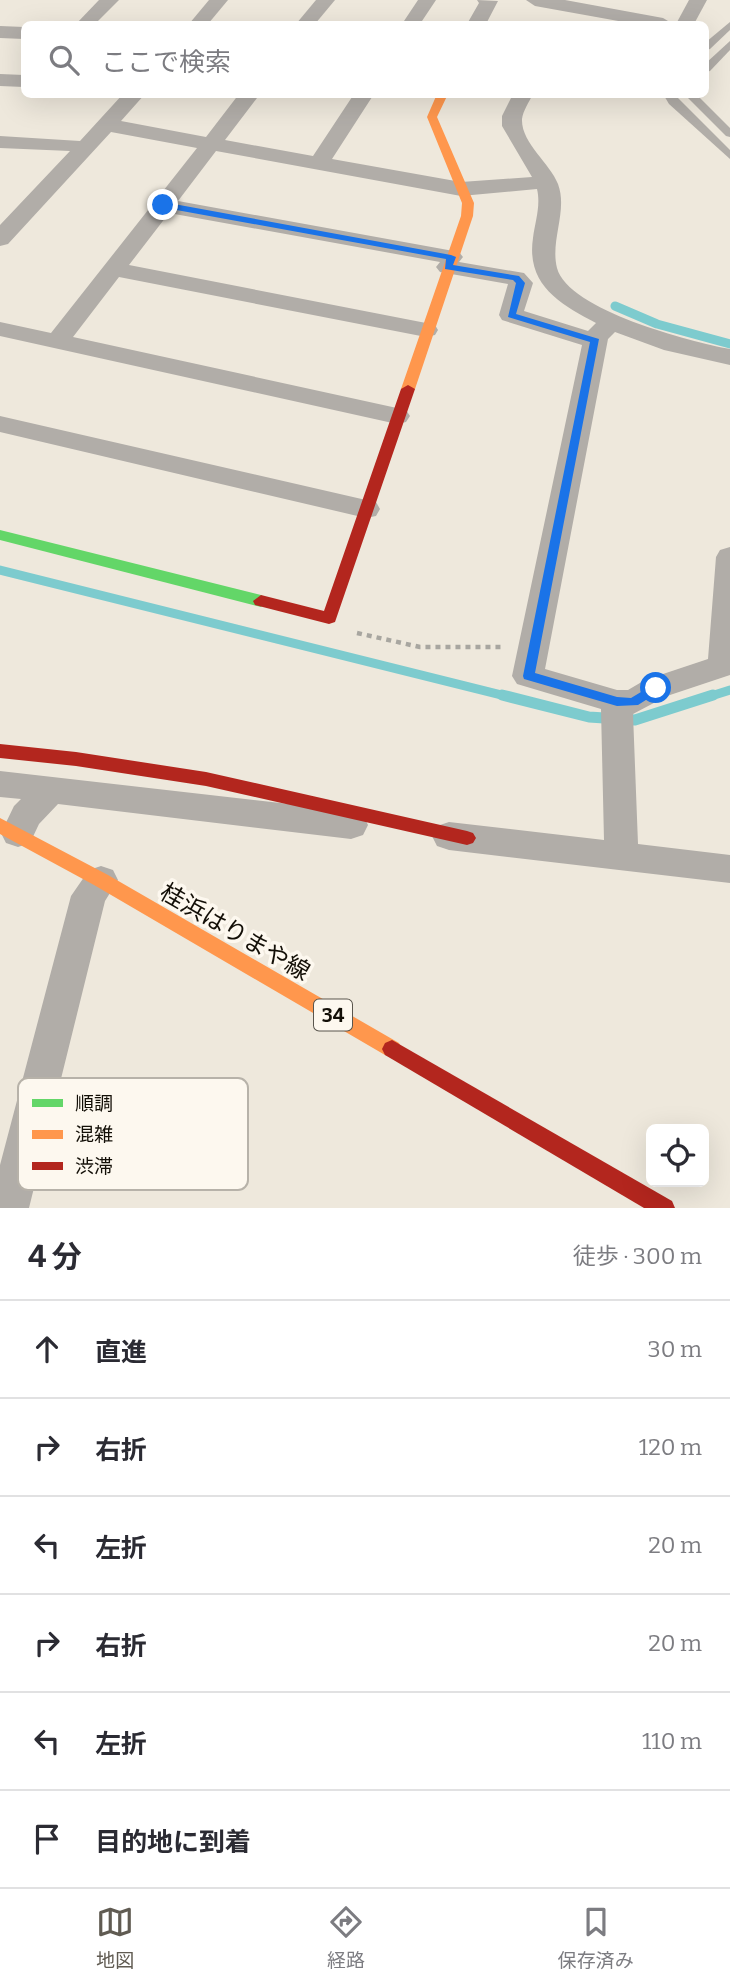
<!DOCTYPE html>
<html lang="ja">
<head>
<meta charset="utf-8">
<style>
	body { margin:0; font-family:Bitter,"Noto Sans JP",serif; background:#f2f2f3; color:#2b2b33 }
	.controls { position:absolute; right:21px; bottom:21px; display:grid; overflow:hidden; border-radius:10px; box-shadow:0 7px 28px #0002 }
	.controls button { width:63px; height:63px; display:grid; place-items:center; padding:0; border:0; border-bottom:2px solid #e1e1e2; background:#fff; color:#2b2b33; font:35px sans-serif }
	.stop { position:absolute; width:21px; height:21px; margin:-16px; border:5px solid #1a73e8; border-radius:50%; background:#fff }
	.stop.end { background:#1a73e8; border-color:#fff; box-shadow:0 2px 7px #0008 }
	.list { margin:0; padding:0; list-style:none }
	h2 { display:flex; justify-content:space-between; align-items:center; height:91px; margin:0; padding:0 28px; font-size:30px }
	h2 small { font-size:23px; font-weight:400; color:#7c7c81 }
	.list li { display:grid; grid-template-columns:46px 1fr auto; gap:21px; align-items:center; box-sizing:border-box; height:98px; padding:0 28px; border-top:2px solid #e1e1e2 }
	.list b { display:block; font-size:26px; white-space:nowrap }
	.list em { font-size:23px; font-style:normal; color:#7c7c81 }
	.icon { flex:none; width:38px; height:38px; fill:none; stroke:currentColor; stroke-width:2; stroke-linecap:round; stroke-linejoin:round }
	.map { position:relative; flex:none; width:730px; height:1208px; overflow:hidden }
	.search { position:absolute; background:#fff; box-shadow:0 7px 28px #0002; left:21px; right:21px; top:21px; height:77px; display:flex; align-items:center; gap:18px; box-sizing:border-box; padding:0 24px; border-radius:10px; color:#7c7c81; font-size:26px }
	.sheet { height:679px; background:#fff }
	nav { display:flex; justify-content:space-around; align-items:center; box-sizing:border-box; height:98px; border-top:2px solid #e1e1e2; background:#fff; font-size:19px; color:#7c7c81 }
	nav a { display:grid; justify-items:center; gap:4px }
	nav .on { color:#605b52 }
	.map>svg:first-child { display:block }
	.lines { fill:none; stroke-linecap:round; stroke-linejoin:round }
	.stream-far1 { stroke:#7dcbce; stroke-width:9 }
	.stream { stroke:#7dcbce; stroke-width:11 }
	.path { stroke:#a8a6a0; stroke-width:4.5; stroke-dasharray:5 5; stroke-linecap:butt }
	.lane { fill:#b1ada8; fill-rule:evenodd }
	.street { fill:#b1ada8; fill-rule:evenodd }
	.fast { fill:#63d668; fill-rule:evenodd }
	.slow { fill:#ff974d; fill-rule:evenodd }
	.jam { fill:#b3261e; fill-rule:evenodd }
	.route { fill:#1a73e8 }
	.labels { text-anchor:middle; stroke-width:7; stroke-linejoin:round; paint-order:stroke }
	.shield { fill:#fdf8ef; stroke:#59554d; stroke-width:2 }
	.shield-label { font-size:19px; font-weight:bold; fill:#130f07 }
	.near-street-label { font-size:24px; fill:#130f07; stroke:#fdf8ef }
	.key { fill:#fdf8ef; stroke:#b7b2a9; stroke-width:2 }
	.key-label { font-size:19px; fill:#130f07 }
</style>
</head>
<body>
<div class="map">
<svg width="730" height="1208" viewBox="0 0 730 1208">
	<rect width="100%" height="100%" fill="#eee8dc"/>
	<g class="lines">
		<!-- stream-far1 -->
		<g class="stream-far1">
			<polyline points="615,306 657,324 730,344"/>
			<polyline points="0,570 509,697"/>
			<polyline points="708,697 730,690"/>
		</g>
		<!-- stream -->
		<polyline class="stream" points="502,695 589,717 635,720 713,695"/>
		<!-- path -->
		<polyline class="path" points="357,633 420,647 504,647"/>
		<!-- lane -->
		<g class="lane">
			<polygon points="730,22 730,30 710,49 706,50 706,42"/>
			<polygon points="730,41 730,50 710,71 706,72 706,63"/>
			<polygon points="663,94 674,94 730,150 730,159 669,104"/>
			<polygon points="684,94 696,94 730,128 730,137 726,136"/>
		</g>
		<!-- street -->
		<g class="street">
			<polygon points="99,0 119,0 95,24 76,24"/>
			<polygon points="209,0 228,0 208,24 189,24"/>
			<polygon points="316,0 335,0 315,24 296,24"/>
			<polygon points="418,0 436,0 420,24 402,24"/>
			<polygon points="477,0 498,1 486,24 467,24 479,3"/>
			<polygon points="526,0 565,0 663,18 673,24 635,24 535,6"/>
			<polygon points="689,0 707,0 694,24 676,24"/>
			<polygon points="0,26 24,27 24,39 0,38"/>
			<polygon points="0,74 24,75 24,87 0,86"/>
			<path d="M123,94h22l-24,27 85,16 33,-43h21l-35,46 88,16 41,-62h20l-42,65 129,23 71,-5 -30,-51v-10l11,-22h20c-4,8 -10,17 -11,25 -1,24 28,44 36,65 10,27 -8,56 -1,84 11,42 134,74 173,81v16l-66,-15 -49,-18 -7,7 -63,330 72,21h11l17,-10 63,-21 8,-102 4,-7 10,-3v128l-63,21 -34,18 5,130 92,11v28l-281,-33 -12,-4 -5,-10 5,-10 12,-4 155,18 -3,-131 -84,-25 -5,-8 70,-331 -80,-25 -3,-5 9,-31 -68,-12 -4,-5 4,-5 -271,-49 -40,52 297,58 9,2 3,5 -3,5 -9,2 -307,-60 -46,60 333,73 4,6 -4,6 -9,2 -397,-88v-14l51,11 146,-185 -86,-16 -103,112 -8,2v-21l70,-74 -70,-3v-12l80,5zM216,151l245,45 76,-7c4,17 -2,33 -4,49 -7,47 27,66 63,85l-8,8 -64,-20 9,-28 -9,-10 -65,-11 4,-5 -4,-5 -281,-51z"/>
			<polygon points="0,416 366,500 376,502 380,509 376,516 366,518 0,432"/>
			<polygon points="0,771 351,811 363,815 368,825 363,835 351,839 58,804 39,824 30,843 18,847 6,843 1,833 14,806 21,799 0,797"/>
			<polygon points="101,866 113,870 118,880 105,901 29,1208 0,1208 0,1165 71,896 89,870"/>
		</g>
		<!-- fast -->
		<polygon class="fast" points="0,530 261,595 269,601 261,607 0,540"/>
		<!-- slow -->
		<g class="slow">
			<polygon points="437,94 448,94 437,117 474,203 473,216 415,389 408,393 401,389 461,216 462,203 427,117"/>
			<polygon points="0,818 108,875 399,1043 402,1049 399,1055 392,1058 385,1055 94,885 0,834"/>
		</g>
		<!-- jam -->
		<g class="jam">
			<polygon points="408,385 415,389 335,622 329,624 255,605 253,601 261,595 324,611 401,389"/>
			<polygon points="0,744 76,752 206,772 467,831 473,833 476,838 473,843 467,845 206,786 76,766 0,758"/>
			<polygon points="392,1040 672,1201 675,1208 644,1208 385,1055 382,1049 385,1043"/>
		</g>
	</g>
	<!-- route -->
	<polygon class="route" points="163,202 451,255 456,257 453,265 519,276 525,283 516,314 599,339 535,673 617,697 631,698 656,683 662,688 660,691 638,705 617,706 524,679 523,676 590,342 508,317 516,283 513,280 445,269 446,259 160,207"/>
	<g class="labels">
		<!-- shield labels -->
		<rect class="shield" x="314" y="999.5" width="38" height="31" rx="5"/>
		<g class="shield-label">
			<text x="333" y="1022">34</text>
		</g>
		<!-- near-street labels -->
		<g class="near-street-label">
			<text transform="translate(235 932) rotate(30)" y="8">桂浜はりまや線</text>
		</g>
	</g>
	<!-- legend -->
	<rect x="18" y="1078" width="230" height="112" rx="10" class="key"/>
	<rect x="32" y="1099" width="31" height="8" fill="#63d668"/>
	<rect x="32" y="1130" width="31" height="9" fill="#ff974d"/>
	<rect x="32" y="1162" width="31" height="8" fill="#b3261e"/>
	<g class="key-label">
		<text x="75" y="1110">順調</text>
		<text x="75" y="1141">混雑</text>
		<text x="75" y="1173">渋滞</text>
	</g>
</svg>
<div class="controls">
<button><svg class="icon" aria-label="locate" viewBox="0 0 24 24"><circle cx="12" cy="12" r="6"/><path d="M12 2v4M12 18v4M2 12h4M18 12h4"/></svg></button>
</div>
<div class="stop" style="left:656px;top:688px"></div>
<div class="stop end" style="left:163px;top:205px"></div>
<div class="search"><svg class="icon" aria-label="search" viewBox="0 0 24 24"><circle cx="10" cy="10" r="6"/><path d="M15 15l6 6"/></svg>ここで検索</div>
</div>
<section class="sheet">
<h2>4 分<small>徒歩 · 300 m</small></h2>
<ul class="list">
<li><svg class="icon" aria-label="ahead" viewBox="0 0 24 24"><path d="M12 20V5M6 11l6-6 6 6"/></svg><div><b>直進</b></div><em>30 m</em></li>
<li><svg class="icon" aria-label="right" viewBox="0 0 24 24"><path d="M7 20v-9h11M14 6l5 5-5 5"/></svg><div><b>右折</b></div><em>120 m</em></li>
<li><svg class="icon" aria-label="left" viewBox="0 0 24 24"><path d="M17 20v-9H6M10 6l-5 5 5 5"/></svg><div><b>左折</b></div><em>20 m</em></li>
<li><svg class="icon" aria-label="right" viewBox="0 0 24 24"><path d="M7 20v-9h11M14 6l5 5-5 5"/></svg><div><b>右折</b></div><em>20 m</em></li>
<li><svg class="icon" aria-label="left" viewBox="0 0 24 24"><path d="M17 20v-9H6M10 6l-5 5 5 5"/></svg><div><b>左折</b></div><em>110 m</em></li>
<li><svg class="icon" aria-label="arrive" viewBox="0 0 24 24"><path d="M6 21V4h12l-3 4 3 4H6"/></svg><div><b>目的地に到着</b></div></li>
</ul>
</section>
<nav>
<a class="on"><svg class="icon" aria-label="map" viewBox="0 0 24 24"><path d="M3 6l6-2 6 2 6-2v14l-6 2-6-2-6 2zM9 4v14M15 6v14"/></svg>地図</a>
<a><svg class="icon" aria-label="directions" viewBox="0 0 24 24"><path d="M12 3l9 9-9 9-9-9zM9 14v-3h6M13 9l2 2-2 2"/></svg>経路</a>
<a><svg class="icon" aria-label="saved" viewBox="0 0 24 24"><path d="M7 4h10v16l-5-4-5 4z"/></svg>保存済み</a>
</nav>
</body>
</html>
